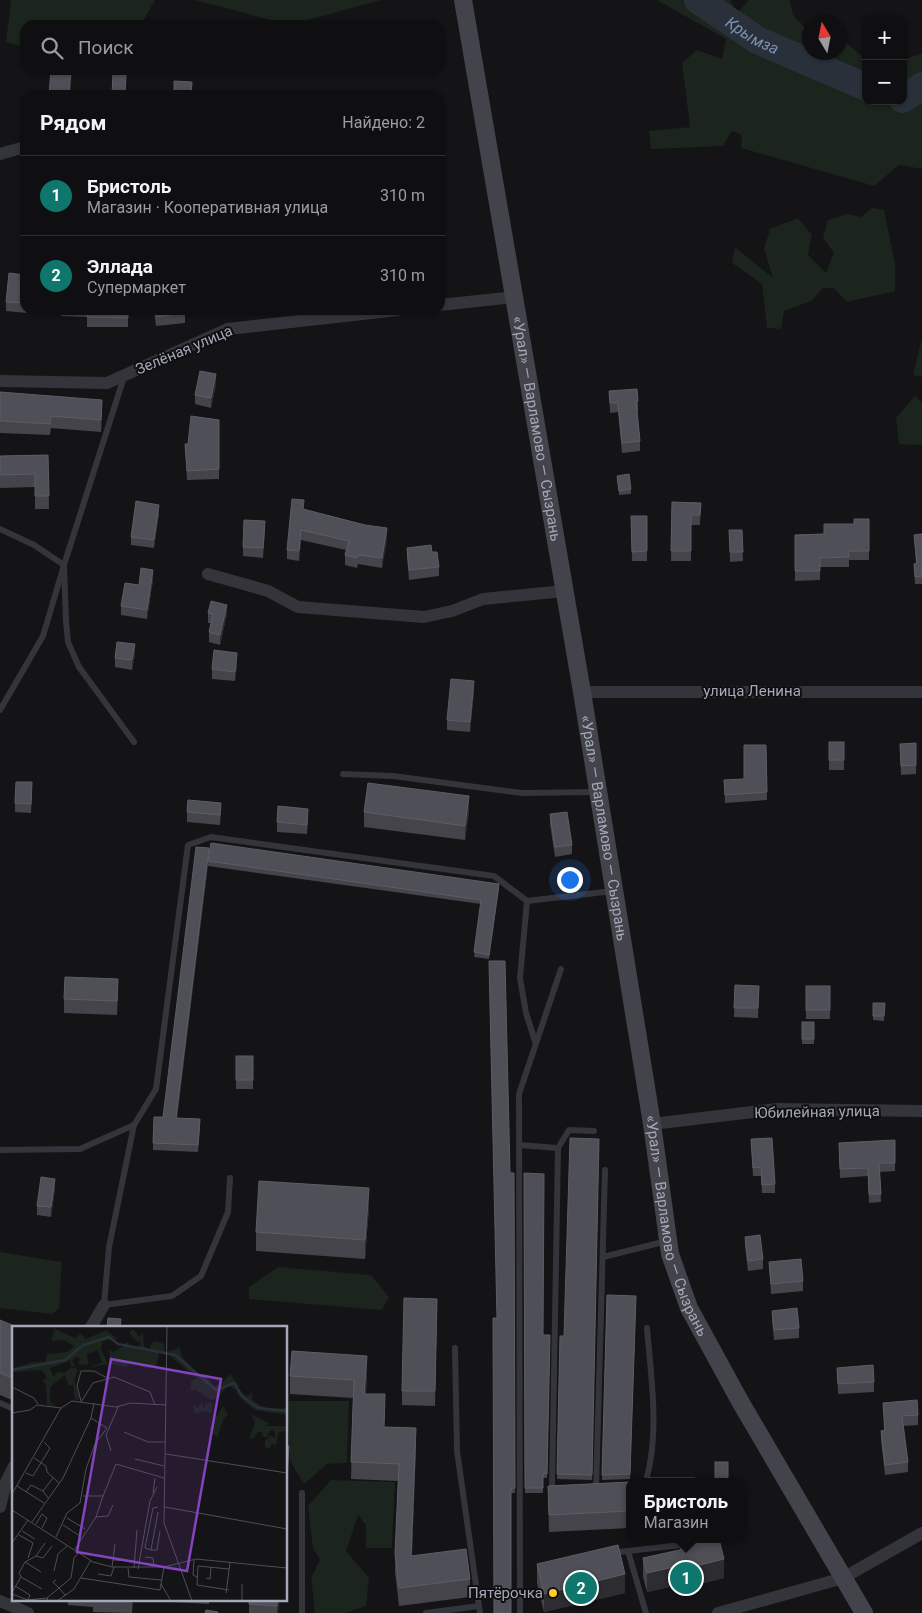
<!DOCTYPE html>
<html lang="ru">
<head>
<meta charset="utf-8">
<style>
	body { margin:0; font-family:Roboto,sans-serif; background:#181719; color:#f1f3f6 }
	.controls { position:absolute; right:15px; top:15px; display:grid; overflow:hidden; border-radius:10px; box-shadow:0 1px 4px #0004 }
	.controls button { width:45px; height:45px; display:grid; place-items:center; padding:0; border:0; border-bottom:1px solid #2f2e30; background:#0f0e10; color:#f1f3f6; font:25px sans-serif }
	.compass { position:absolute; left:802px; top:15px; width:45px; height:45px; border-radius:50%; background:#0f0e10; box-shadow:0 1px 4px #0004; rotate:350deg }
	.you { position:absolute; left:569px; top:879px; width:18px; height:18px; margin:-12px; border:4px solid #fff; border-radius:50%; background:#1a73e8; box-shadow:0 0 0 8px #1a73e833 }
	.badge { display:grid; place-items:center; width:32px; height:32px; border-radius:50%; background:#0f766e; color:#fff; font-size:16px; font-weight:700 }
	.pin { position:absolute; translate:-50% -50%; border:2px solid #fff; box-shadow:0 1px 5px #0006 }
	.popup { position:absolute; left:626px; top:1478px; width:120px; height:65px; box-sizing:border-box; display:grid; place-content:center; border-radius:10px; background:#0f0e10; filter:drop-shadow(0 1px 4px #0005); font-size:16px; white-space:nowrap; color:#9b9c9f }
	.popup b { font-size:19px; color:#f1f3f6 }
	.popup::after { content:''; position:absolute; left:50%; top:100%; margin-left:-10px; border:10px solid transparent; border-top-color:#0f0e10 }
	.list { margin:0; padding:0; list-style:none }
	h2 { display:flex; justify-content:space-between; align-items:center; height:65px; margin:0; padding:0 20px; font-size:21px }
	h2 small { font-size:16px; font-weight:400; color:#9b9c9f }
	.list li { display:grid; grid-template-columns:32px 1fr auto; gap:15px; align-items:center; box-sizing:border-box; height:80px; padding:0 20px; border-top:1px solid #2f2e30 }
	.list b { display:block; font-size:19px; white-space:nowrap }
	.list p { margin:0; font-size:16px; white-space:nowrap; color:#9b9c9f }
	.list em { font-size:16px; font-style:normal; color:#9b9c9f }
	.icon { flex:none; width:28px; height:28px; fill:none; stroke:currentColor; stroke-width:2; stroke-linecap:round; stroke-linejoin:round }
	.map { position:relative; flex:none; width:922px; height:1613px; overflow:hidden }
	.search { position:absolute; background:#0f0e10; box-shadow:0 1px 4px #0004; left:20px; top:20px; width:425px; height:55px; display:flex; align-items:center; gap:12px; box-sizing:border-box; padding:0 18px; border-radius:15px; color:#9b9c9f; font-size:19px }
	.panel { position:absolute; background:#0f0e10; box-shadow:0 1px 4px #0004; left:20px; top:90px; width:425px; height:225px; border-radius:15px }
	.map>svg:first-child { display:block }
	.green { fill:#1b241d }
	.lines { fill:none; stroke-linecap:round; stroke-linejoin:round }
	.river { stroke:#29303a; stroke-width:28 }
	.service { stroke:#34343b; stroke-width:6 }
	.minor { stroke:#34343b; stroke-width:12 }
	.secondary { stroke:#42434b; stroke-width:18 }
	.wall { fill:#45444b }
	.shaded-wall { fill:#2d2c31 }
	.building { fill:#4f4f57; stroke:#5d5d66 }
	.poi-dot { fill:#ffce22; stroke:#0f0e10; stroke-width:2 }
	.labels { text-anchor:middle; stroke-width:4; stroke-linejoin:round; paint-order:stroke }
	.street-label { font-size:15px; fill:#a4a8b7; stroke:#0f0e10 }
	.poi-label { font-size:15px; fill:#a4a8b7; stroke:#0f0e10; text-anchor:end }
	.water-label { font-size:16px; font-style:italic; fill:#7891b5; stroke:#0f0e10 }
	.inset-river { fill:none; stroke:#29303a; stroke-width:2.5 }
	.inset-road { fill:none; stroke:#4e4f56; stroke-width:1 }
	.view { fill:#8345bd; fill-opacity:0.15; stroke:#8345bd; stroke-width:2.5 }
	.inset-edge { fill:none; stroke:#a4a8b7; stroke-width:2.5 }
</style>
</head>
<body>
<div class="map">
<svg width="922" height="1613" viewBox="0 0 922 1613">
	<rect width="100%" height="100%" fill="#141316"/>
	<!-- green -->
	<g class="green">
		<polygon points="11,0 155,0 141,25 25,25 25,47 6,42"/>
		<polygon points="195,0 381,0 289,25"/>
		<polygon points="657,0 730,0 737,13 749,0 790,0 793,15 809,32 810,52 840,52 840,37 866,60 866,101 903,101 903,60 922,53 922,169 899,165 874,186 741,148 742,135 732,131 723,146 651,149 649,131 690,127 682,63 697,50 722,59 726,39"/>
		<polygon points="872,208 884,210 895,263 895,291 847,302 834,288 823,288 811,301 784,311 781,329 767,328 762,284 732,263 735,247 773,278 764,249 770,229 798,218 812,235 808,255 826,273 834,253 823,238 828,220 847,214 861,217"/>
		<polygon points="922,338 922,377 913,375"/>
		<polygon points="915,396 922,402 922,445 899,444 896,418"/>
		<polygon points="0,1252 62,1262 59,1308 52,1314 0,1308"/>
		<polygon points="278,1267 371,1275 389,1297 382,1310 249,1299 249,1287"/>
		<polygon points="287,1401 349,1401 347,1463 327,1464 304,1484 290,1461"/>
		<polygon points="331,1480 395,1482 392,1548 366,1548 366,1525 358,1515 346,1551 369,1578 366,1606 345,1613 315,1613 311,1578 320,1560 313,1548 308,1506"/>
	</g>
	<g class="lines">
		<!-- river -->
		<g class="river">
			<path id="s1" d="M698,0l59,40 109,47"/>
			<polyline points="903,99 922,86"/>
		</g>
		<!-- service -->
		<g class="service">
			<polyline points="124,377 64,565 66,621 68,642 79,667 134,742"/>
			<polyline points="0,529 34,545 64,565 43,636 0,710"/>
			<polyline points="343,774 393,776 522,793 597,792"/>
			<polyline points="527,901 520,978 526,1013 535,1041"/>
			<polyline points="134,1125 109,1247 104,1305 172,1296 201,1276 228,1212 230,1178"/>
			<polyline points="519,1145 558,1148"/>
			<polyline points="0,1150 80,1149 134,1125 156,1089 188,845 211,837 494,876 527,901 613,891"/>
			<polyline points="603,1257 667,1241"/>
			<polyline points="455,1348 457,1451 480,1613"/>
			<polyline points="0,1403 14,1409"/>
			<path d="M642,1482l4,-1c14,-49 5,-103 1,-153"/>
			<polyline points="559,1488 552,1488 558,1148 569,1130 594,1131"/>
			<polyline points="596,1490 605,1170"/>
			<polyline points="302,1493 302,1613"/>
			<polyline points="628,1551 689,1544"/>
			<polyline points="611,1553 628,1551 646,1613"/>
			<polyline points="426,1613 479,1606"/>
			<polyline points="520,1613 519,1094 561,969"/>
		</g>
		<!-- minor -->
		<g class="minor">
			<polyline points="0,154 25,147"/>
			<polyline points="440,305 514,297"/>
			<polyline points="0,381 107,383 228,329 398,310"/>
			<polyline points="208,574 268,591 298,607 424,617 452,611 483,599 565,591"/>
			<polyline points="582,692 922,692"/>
			<polyline points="652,1124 778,1109 922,1111"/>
			<polyline points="91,1327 104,1305"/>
			<polyline points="0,1507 6,1482 14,1466"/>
			<polyline points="0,1601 28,1613"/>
			<polyline points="718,1613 843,1578 922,1533"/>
		</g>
		<!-- secondary -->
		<path class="secondary" id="s2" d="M463,0l119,692 70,432 18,130 19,54 52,95 123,210"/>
	</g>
	<!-- wall -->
	<g class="wall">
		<polygon points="25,275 25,310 27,310 27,313 6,311 6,302"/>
		<polygon points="61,310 128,310 128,327 87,327 87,317 61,316"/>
		<polygon points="154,310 185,310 185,323 156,326"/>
		<polygon points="216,384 211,408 195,404 195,395"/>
		<polygon points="609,391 638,401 638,411 637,411 640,441 640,451 622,453 618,412 610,413"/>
		<polygon points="0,392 102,412 101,432 51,428 50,435 0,433"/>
		<polygon points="219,420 219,479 187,480 185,444 188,444"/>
		<polygon points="48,455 49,509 35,509 35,487 0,488 0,456"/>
		<polygon points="617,476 631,489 631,494 619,495"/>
		<polygon points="672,502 701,503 700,525 691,525 691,561 671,561"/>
		<polygon points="304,509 387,538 382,568 358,564 357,568 345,565 345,555 346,550 301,540 299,561 287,559 287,550"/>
		<polygon points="159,513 154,548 131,545 131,537"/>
		<polygon points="631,516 647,516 647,561 632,561"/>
		<polygon points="869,519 869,560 849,560 849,567 820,567 820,580 795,581 795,535 824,534"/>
		<polygon points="265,530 263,558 243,556 243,547"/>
		<polygon points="729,530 742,530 743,561 730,562"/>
		<polygon points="922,534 922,584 915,584 914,564 916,564 914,535"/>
		<polygon points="407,548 432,552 439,567 439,576 409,580 407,557"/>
		<polygon points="153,580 147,619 121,615 121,606 139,585"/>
		<polygon points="208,613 227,614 220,645 209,642 209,632 211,623 208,623"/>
		<polygon points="135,654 132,670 115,667 115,658"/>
		<polygon points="237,663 235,681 212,679 212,669"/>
		<polygon points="474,691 470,732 447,730 447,720"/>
		<rect x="829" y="742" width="15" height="28"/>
		<polygon points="916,743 916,774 901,775 900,744"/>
		<polygon points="766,745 767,800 725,803 724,780 744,779"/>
		<polygon points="32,792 31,813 15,812 15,803"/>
		<polygon points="469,811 465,840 364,827 364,812"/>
		<polygon points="187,812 221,812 220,825 187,822"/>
		<polygon points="550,814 572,845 572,854 555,857 550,824"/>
		<polygon points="308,818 307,834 277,832 277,822"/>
		<polygon points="209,856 177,1118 200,1127 198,1152 153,1150 153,1143 163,1117"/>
		<polygon points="208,861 499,888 489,959 474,957 481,904 208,866"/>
		<polygon points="735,985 759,986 758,1018 734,1017"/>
		<rect x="806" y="986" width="24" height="33"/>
		<polygon points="118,993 117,1015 64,1013 64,999"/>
		<polygon points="873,1003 885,1003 884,1021 873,1020"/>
		<rect x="802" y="1022" width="12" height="22"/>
		<rect x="236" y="1056" width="17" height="33"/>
		<polygon points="599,1139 592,1480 557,1479 560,1336 564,1336"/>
		<polygon points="751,1139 775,1184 775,1193 762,1193 761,1176 753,1176"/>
		<polygon points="895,1140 895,1171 880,1172 881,1202 869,1203 868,1176 840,1178 839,1143"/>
		<polygon points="510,1173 514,1173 515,1493 511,1493 497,1318"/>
		<polygon points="524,1173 543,1335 550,1335 547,1478 543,1478 543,1493 525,1493"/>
		<polygon points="55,1189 51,1217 37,1215 37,1206"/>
		<polygon points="369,1207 365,1259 256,1251 256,1232"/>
		<polygon points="745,1237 763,1259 763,1269 748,1271 745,1246"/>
		<polygon points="769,1262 803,1281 803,1291 771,1294"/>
		<polygon points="607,1295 636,1296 630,1479 602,1480"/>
		<polygon points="437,1299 435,1406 402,1405 402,1391"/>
		<polygon points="772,1311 799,1328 799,1338 774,1340 772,1320"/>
		<polygon points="0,1320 14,1327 14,1401 0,1395"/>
		<polygon points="837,1368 874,1382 874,1392 838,1394"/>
		<polygon points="367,1374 366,1394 385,1412 384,1427 416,1446 412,1556 470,1579 470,1597 399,1606 395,1572 398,1481 351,1479 353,1398 290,1394 290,1376"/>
		<polygon points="883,1403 918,1415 918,1425 903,1426 908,1462 908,1472 885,1475 881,1440 881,1431 884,1430"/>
		<polygon points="630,1482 630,1528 549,1532 548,1486"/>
		<polygon points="680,1539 719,1539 724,1578 688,1587 687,1583 647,1592 643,1577 643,1558 680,1550"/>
		<polygon points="537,1564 625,1593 544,1612 537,1583"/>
		<polygon points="68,1599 209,1599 209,1604 133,1600 132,1613 93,1612 93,1607 68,1605"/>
		<polygon points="249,1599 279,1599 278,1613 249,1613"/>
	</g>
	<!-- shaded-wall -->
	<g class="shaded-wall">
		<polygon points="72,70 70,95 69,95"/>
		<polygon points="216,374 216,384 211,408 211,398"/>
		<polygon points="102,400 102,412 101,432 101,420"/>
		<polygon points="159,505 159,513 154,548 154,540"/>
		<polygon points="387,528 387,538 382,568 382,558"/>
		<polygon points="301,530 301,540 299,561 299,551"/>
		<polygon points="153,570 153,580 147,619 147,610"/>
		<polygon points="227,605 227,614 220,645 220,635"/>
		<polygon points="135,644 135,654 132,670 132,660"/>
		<polygon points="237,653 237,663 235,681 235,672"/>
		<polygon points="474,681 474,691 470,732 470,722"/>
		<polygon points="469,796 469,811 465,840 465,826"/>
		<polygon points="308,809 308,818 307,834 307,825"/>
		<polygon points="209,848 209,856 176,1125 176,1118"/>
		<polygon points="499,884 499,888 489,959 489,955"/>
		<polygon points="55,1179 55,1189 51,1217 51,1207"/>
		<polygon points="369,1188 369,1207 365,1259 365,1240"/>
		<polygon points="367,1356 367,1374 364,1411 364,1394"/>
		<polygon points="416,1428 416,1446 411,1574 411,1556"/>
		<polygon points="289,1446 289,1462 286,1503 286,1487"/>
		<polygon points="724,1559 724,1578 688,1587 688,1568"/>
		<polygon points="687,1564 687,1583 647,1592 647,1573"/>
		<polygon points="625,1574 625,1593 544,1612 544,1594"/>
		<polygon points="132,1599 133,1599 132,1613"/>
		<polygon points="277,1599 279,1599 278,1613 277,1613"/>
	</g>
	<!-- building -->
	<g class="building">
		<polygon points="51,70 71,70 69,95 49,95"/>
		<polygon points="113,73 126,74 125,95 112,95"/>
		<polygon points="174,81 192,82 191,95 174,95"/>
		<polygon points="218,92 231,94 230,95 218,95"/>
		<polygon points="263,93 274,95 262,95"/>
		<polygon points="9,273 25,275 25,303 6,302"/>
		<polygon points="87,310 128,310 128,318 87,317"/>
		<polygon points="156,310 185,310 185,313 156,317"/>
		<polygon points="200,371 216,374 211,398 195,395"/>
		<polygon points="637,389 638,401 636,401 640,441 622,443 618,403 610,403 609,391"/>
		<polygon points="0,392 102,400 101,420 51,416 50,424 0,421"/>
		<polygon points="191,416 219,420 219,469 187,471 185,444 188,444"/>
		<polygon points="48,455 49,496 35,496 35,474 0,475 0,456"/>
		<polygon points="629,474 631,489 619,491 617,476"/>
		<polygon points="292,499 304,500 303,509 365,525 387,528 382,558 358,555 357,558 345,555 349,541 301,530 299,551 287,550"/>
		<polygon points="136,501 159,505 154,540 131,537"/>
		<polygon points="672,502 701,503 700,515 691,515 691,551 671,551"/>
		<polygon points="631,516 647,516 647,551 632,552"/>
		<polygon points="854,519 869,519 869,551 848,551 849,557 820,558 820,571 795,571 795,535 824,534 824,524 854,524"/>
		<polygon points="244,520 265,521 263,548 243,547"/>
		<polygon points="729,530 742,530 743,552 730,552"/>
		<polygon points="922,534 922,576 915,577 914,564 917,563 914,535"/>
		<polygon points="431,545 432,552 437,552 439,567 409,570 407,548"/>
		<polygon points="141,568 153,570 147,610 121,606 125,583 139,585"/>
		<polygon points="211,601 227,605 220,635 209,632 213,614 208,613"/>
		<polygon points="117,642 135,644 132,660 115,658"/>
		<polygon points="214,650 237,653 235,672 212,669"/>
		<polygon points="451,679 474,681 470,722 447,720"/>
		<rect x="829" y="742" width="15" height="18"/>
		<polygon points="916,743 916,765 901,766 900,744"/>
		<polygon points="744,745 766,745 767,792 725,795 724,780 744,779"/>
		<polygon points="16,782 32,782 31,804 15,803"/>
		<polygon points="368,783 469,796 465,826 364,812"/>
		<polygon points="188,800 221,803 220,815 187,812"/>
		<polygon points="278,806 308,809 307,825 277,822"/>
		<polygon points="567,812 572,845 555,847 550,814"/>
		<polygon points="211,843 499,884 489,955 474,952 481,900 208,861"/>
		<polygon points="196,847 209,848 176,1118 200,1119 198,1145 153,1143 154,1117 163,1117"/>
		<polygon points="489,961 505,961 510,1173 514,1173 515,1488 511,1488 511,1613 494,1613 493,1318 497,1318"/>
		<polygon points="65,977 118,979 117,1001 64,999"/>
		<polygon points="735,985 759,986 758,1008 734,1008"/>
		<rect x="806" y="986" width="24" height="24"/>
		<polygon points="873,1003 885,1003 884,1016 873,1016"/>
		<rect x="802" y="1022" width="12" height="17"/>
		<rect x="236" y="1056" width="17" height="24"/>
		<polygon points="570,1138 599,1139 592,1475 557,1474 560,1336 564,1336"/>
		<polygon points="772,1138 775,1184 762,1185 761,1167 753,1168 751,1139"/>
		<polygon points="895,1140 895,1163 879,1163 881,1194 869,1194 868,1168 840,1169 839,1143"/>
		<polygon points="524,1173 544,1174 543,1335 550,1335 547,1474 543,1473 543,1488 525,1488"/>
		<polygon points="41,1177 55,1179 51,1207 37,1206"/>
		<polygon points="259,1181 369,1188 365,1240 256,1232"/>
		<polygon points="760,1235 763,1259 748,1261 745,1237"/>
		<polygon points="801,1259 803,1281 771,1284 769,1262"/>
		<polygon points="607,1295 636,1296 630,1474 602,1475"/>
		<polygon points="404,1298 437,1299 435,1391 402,1391"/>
		<polygon points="797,1308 799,1328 774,1330 772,1311"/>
		<polygon points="108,1318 121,1319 120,1327 107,1327"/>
		<polygon points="0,1320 17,1327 14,1327 14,1379 0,1373"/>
		<polygon points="292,1351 367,1356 364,1394 385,1394 384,1427 416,1428 411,1556 466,1549 470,1579 399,1588 395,1554 399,1464 351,1462 354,1380 290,1376"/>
		<polygon points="873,1365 874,1382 838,1384 837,1368"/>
		<polygon points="917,1400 918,1415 902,1416 908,1462 885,1465 881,1431 885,1430 883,1403"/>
		<polygon points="286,1446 289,1446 286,1487"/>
		<rect x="715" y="1462" width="13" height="20"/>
		<polygon points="648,1478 695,1478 695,1482 640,1482 648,1481"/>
		<polygon points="630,1482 630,1511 549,1515 548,1486"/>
		<polygon points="681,1539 719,1539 724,1559 688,1568 687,1564 647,1573 643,1558 684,1549"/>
		<polygon points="618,1545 625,1574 544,1594 537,1564"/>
		<polygon points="249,1599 277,1599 277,1606 249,1604"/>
		<polygon points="206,1610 218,1612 218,1613 205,1613"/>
	</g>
	<!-- markers -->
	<circle class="poi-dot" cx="553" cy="1593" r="5"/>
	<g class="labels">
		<!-- street labels -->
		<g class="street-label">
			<text transform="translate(184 350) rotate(-23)" y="5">Зелёная улица</text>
			<text dy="5" stroke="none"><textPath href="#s2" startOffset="435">«Урал» — Варламово — Сызрань</textPath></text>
			<text x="752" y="696">улица Ленина</text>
			<text dy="5" stroke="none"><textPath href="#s2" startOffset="840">«Урал» — Варламово — Сызрань</textPath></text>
			<text transform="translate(817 1112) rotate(-1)" y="5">Юбилейная улица</text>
			<text dy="5" stroke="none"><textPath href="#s2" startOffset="1245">«Урал» — Варламово — Сызрань</textPath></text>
		</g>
		<!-- poi labels -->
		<g class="poi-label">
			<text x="543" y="1598">Пятёрочка</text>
		</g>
		<!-- water labels -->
		<g class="water-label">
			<text dy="6" stroke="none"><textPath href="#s1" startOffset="65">Крымза</textPath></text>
		</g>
	</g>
	<!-- overview -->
	<g transform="translate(12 1326)">
		<rect width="275" height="275" fill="#141316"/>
		<path d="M43,3l20,9 5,-4 5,3 -1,3 22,-10 12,9 -15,2 -2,8 7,15 -19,4 13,-6 -4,-12 -11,4 1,11 -10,-1 2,-6 -4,-1 -4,4 4,5h-5l-1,-5 -20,7 3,8 6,-4 6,1 6,-6 7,2 -4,11 6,19 -5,1 -2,-15 -4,1 -4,-11 -15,12v15l6,4 -9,-1 -1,-21 -4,-4 5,-2 -5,-8 -30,2v-8l2,4 19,-6h12l2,-8 20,-2 7,-6 -10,-6 -13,1zM121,3l7,8 3,-5 1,14 6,6 1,-9 6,-2 7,3 1,9h-6l-3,14 -11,1 -15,-7 -4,6 -15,-3 -2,-15 4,3 11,-6 2,-4 11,6 3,-3v-5l-3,2 -8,-9zM167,19l3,12 17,19 6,-2 9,12 6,-1 10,-11 9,12 -5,3 -6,-4 -11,14 -6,1 -15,-10 -11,1 5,-2 1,-8 6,-2 -28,-24v-4l10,-3zM226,63l9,8 5,-4v7l15,9 20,-1v7l-32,-5 -13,-10 -6,-8zM190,76l2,7 1,-6h7v10l-9,-2 -8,3 -2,-10 4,4zM211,80l5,9 -4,3 -7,20 -8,-10 6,-3 -3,-2zM239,88l19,10 -7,2h24v5l-8,1 -3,13 -5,-1 -1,5 -5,-2v-6l6,-6 4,3v-7l-4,-1 -4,7h-4l-1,-5h-4l-5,7 -4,-1 6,-15z" fill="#1b241d"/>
		<path class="inset-river" d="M0,44l53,-10 18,-15 26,-8 9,7 57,11 41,35 18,-7 8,13 16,12 29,3"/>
		<path class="inset-road" d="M155,0l-3,197 28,78M0,61l22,11 4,6M69,75l-4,-15 4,-15h13l13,7M69,76l12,-19 21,-6 36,15 5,13M49,82l11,-7 44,6 15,-4 35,2M0,87l18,-3 7,-5 24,3M112,106l24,10h17M99,125l-5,-16 12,-28M154,128l121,19M22,132l12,8 1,6 12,11M123,133l29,7M14,147l7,3 17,-28 -6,-6M5,160l27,17M14,166l5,-7 12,6M141,167l2,-15M0,168l49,-86M71,170h20l13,-32 48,14M36,172l-5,-7 10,-13M146,181l-5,1 -8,40 6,2 7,-38M153,181l122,22M0,184l81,52 19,5h52l32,-8 91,9M84,191l12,-1 5,-11M55,192l18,11M20,196l31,-44 28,-60 3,-15M24,198l6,-10 5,4 -5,10M51,199l17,11M10,205l13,8M7,209l14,8 -5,15M44,211l11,-24 13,-10 6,-34 9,-25 12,-16 -16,-10M0,217l16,-23M63,223l21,-32 7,-21M139,224h6l3,-19M24,230l7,2 9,-12M133,231l8,1 1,9M101,234l21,1M182,234l-1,15 4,2M13,236l16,10M100,241l3,-23M116,242l1,9 32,3M122,242l3,-38M126,243l12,-68 7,-14M42,245l4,-17 10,-9M86,248l13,2 3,-9M9,251l21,12M69,252l79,12 4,-23M194,252l4,1 1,-12M149,258l10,17M230,258v17M217,264l-32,-5 1,-19 31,3M0,266l9,-15 -2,-4 6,-11 11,-6 9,-13M214,267l4,-30M0,268l16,6 2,-5 -15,-9M54,270l-7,-8 12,-10 3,-20 5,-6M16,274l19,-2M36,275l-1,-3 12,-10 -6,-6 3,-2M45,275l17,-12 17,-29M231,275h21"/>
		<path class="view" d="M99,33l110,20 -34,192 -110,-19z"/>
		<rect width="275" height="275" class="inset-edge"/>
	</g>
</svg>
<div class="controls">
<button>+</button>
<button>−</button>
</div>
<svg class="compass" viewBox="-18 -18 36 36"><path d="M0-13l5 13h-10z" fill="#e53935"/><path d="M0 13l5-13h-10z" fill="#9b9c9f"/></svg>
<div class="you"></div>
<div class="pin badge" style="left:686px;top:1578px">1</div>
<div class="popup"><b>Бристоль</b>Магазин</div>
<div class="pin badge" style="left:581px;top:1588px">2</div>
<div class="search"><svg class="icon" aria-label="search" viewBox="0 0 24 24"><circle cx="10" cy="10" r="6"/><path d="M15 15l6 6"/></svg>Поиск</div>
<section class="panel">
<h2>Рядом<small>Найдено: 2</small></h2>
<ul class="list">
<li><span class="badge">1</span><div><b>Бристоль</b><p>Магазин · Кооперативная улица</p></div><em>310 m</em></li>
<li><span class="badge">2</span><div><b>Эллада</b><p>Супермаркет</p></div><em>310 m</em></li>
</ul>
</section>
</div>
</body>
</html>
